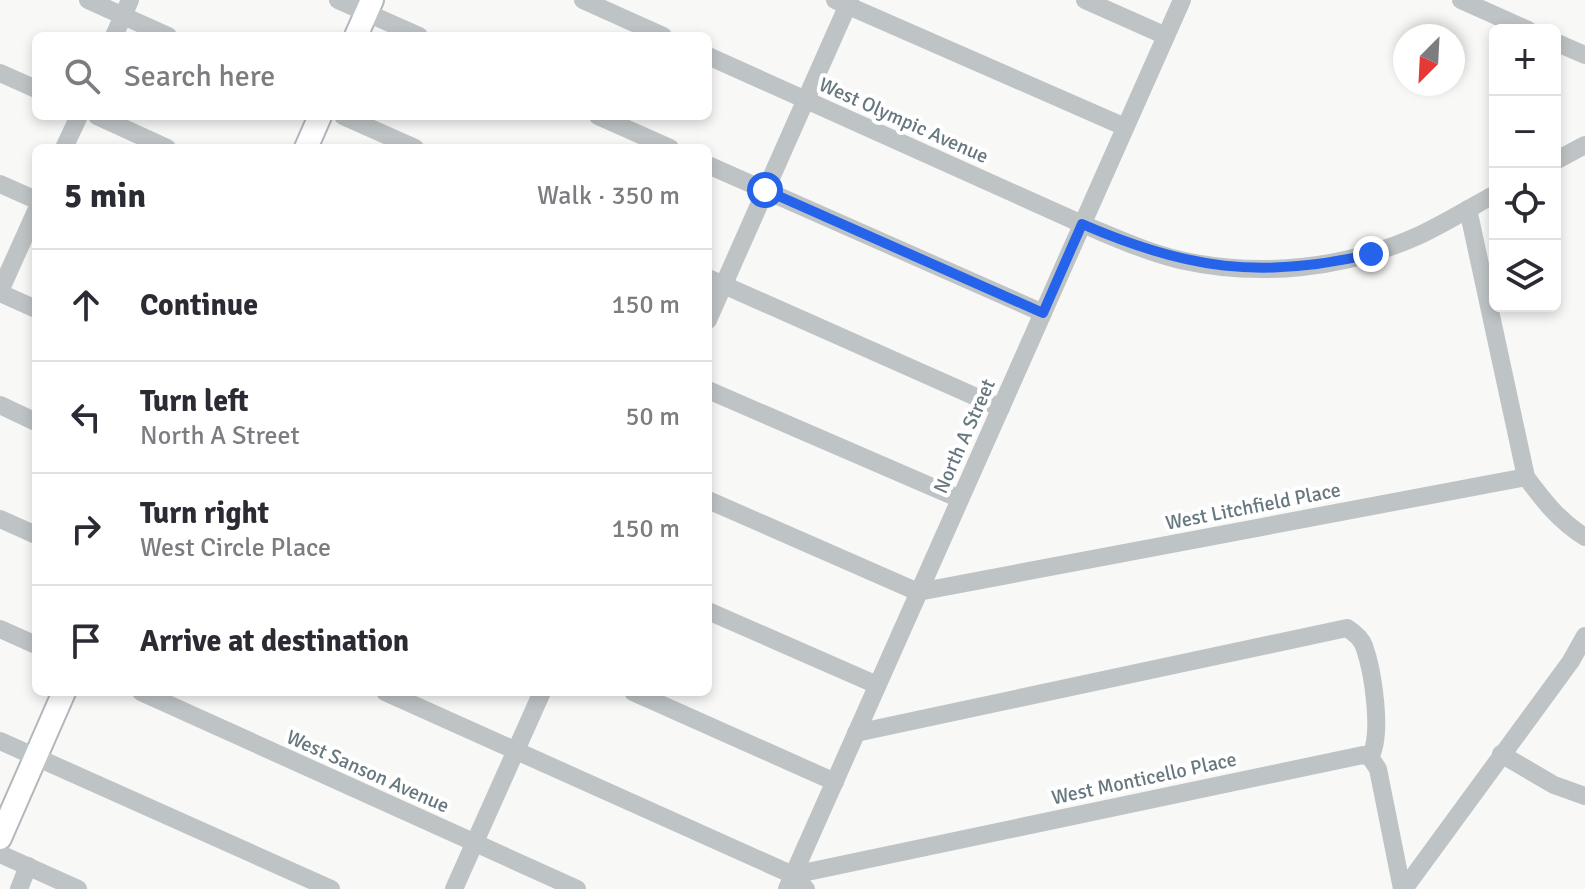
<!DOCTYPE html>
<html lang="en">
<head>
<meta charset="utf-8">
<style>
	body { margin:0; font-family:Signika,sans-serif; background:#f7f7f7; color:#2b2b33 }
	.controls { position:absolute; right:24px; top:24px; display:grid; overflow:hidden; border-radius:12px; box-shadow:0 4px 12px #0003 }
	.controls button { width:72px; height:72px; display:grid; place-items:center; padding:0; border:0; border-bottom:2px solid #e1e1e2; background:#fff; color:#2b2b33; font:40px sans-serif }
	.compass { position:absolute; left:1393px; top:24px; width:72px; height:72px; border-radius:50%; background:#fff; box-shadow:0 4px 12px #0003; rotate:204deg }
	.stop { position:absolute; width:24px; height:24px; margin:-18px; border:6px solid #2563eb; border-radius:50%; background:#fff }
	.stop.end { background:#2563eb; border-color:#fff; box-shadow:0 2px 8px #0008 }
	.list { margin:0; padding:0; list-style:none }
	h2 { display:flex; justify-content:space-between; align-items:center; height:104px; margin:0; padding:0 32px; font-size:34px }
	h2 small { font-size:26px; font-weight:400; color:#7c7c81 }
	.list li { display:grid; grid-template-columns:52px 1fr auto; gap:24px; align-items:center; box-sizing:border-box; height:112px; padding:0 32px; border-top:2px solid #e1e1e2 }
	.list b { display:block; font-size:30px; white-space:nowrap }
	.list p { margin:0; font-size:26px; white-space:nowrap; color:#7c7c81 }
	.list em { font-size:26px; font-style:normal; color:#7c7c81 }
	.icon { flex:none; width:44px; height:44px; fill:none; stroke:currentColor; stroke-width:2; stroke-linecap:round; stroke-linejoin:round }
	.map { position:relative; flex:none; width:1585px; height:889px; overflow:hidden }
	.search { position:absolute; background:#fff; box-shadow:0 4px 12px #0003; left:32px; top:32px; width:680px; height:88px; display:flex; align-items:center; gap:20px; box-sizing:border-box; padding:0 28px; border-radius:12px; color:#7c7c81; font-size:30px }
	.panel { position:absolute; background:#fff; box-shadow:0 4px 12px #0003; left:32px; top:144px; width:680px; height:552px; border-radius:12px }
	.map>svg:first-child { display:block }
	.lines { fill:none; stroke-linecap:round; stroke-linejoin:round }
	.major-casing { stroke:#b2b7ba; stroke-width:26 }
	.minor { stroke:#bec3c5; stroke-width:18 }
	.major { stroke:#fff; stroke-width:22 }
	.route { stroke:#2563eb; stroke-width:10 }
	.labels { text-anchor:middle; stroke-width:8; stroke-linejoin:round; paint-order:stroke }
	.street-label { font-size:20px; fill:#66777e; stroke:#fff }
</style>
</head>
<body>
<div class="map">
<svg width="1585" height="889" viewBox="0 0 1585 889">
	<rect width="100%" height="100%" fill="#f8f8f6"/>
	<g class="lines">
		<defs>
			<g id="major">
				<polyline points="356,36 372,0"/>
				<polyline points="306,148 320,116"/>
				<polyline points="0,838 64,692"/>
			</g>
		</defs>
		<!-- major casing -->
		<use href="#major" class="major-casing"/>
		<!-- minor -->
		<g class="minor">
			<polyline points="88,0 168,36"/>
			<polyline points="338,0 419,36"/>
			<polyline points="583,0 663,36"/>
			<polyline points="835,0 1125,127"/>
			<polyline points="1085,0 1166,36"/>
			<polyline points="1461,0 1528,30"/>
			<polyline points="114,36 130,0"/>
			<polyline points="1555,42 1585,55"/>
			<path d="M708,56l374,168c32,13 64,28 98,36 80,18 165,9 240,-25 25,-12 50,-27 75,-41"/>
			<polyline points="0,73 36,89"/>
			<polyline points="97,116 167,148"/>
			<polyline points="343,116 415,148"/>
			<polyline points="598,116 670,148"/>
			<polyline points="64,148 79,116"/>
			<polyline points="1555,161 1585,145"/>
			<polyline points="708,165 1043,313"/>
			<polyline points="0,184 36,200"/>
			<polyline points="1468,209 1526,477"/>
			<polyline points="708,278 1001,408"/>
			<polyline points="0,291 36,211"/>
			<polyline points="0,293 36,309"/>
			<polyline points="708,320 850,0"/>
			<polyline points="708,390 960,499"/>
			<polyline points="0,405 36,422"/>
			<path d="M708,500l210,92 608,-115c17,23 34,45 59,60"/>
			<polyline points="0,519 36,535"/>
			<polyline points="708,611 877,685"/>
			<polyline points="0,629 36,645"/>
			<polyline points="141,692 577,889"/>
			<polyline points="385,692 793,875 806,889"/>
			<polyline points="633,692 835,782"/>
			<path d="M856,733l491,-105c8,5 14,10 17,18 9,25 19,89 6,111"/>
			<polyline points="0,741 331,889"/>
			<polyline points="1501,754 1554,785 1585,796"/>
			<polyline points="0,854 78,889"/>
			<polyline points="793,875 1363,755 1370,757 1378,769 1402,889"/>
			<polyline points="19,889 28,866"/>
			<polyline points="454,889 542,692"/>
			<polyline points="787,889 1182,0"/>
			<polyline points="1404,889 1571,661 1585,636"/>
		</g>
		<!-- major -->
		<use href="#major" class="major"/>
	</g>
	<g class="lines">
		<!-- route -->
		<path class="route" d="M765,190l278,123 39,-89c104,45 179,56 289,30"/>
	</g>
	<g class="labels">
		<!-- street labels -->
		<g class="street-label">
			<text transform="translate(904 120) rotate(24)" y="7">West Olympic Avenue</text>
			<text transform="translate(964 436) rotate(-66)" y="7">North A Street</text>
			<text transform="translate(1253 506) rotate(-11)" y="7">West Litchfield Place</text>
			<text transform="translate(368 771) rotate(24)" y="7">West Sanson Avenue</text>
			<text transform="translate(1144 778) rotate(-12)" y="7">West Monticello Place</text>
		</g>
	</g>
</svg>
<div class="controls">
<button>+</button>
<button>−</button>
<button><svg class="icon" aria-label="locate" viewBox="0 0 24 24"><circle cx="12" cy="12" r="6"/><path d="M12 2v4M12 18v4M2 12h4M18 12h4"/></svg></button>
<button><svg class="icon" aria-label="layers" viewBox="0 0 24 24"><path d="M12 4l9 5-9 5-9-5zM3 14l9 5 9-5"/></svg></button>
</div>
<svg class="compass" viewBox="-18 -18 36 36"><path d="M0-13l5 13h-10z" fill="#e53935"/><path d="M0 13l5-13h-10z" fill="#7c7c81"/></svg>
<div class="stop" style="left:765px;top:190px"></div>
<div class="stop end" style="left:1371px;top:254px"></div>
<div class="search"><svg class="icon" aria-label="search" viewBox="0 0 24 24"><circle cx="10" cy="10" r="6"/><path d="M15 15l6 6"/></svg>Search here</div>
<section class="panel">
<h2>5 min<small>Walk · 350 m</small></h2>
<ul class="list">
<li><svg class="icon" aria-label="ahead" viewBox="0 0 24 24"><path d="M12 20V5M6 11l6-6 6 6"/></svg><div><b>Continue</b></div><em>150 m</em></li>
<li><svg class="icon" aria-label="left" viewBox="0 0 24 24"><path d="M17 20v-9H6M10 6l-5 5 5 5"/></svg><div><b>Turn left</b><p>North A Street</p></div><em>50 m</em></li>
<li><svg class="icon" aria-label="right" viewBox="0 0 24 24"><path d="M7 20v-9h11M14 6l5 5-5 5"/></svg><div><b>Turn right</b><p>West Circle Place</p></div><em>150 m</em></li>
<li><svg class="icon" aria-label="arrive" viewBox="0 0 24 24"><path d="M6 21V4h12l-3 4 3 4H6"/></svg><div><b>Arrive at destination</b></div></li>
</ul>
</section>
</div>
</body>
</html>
